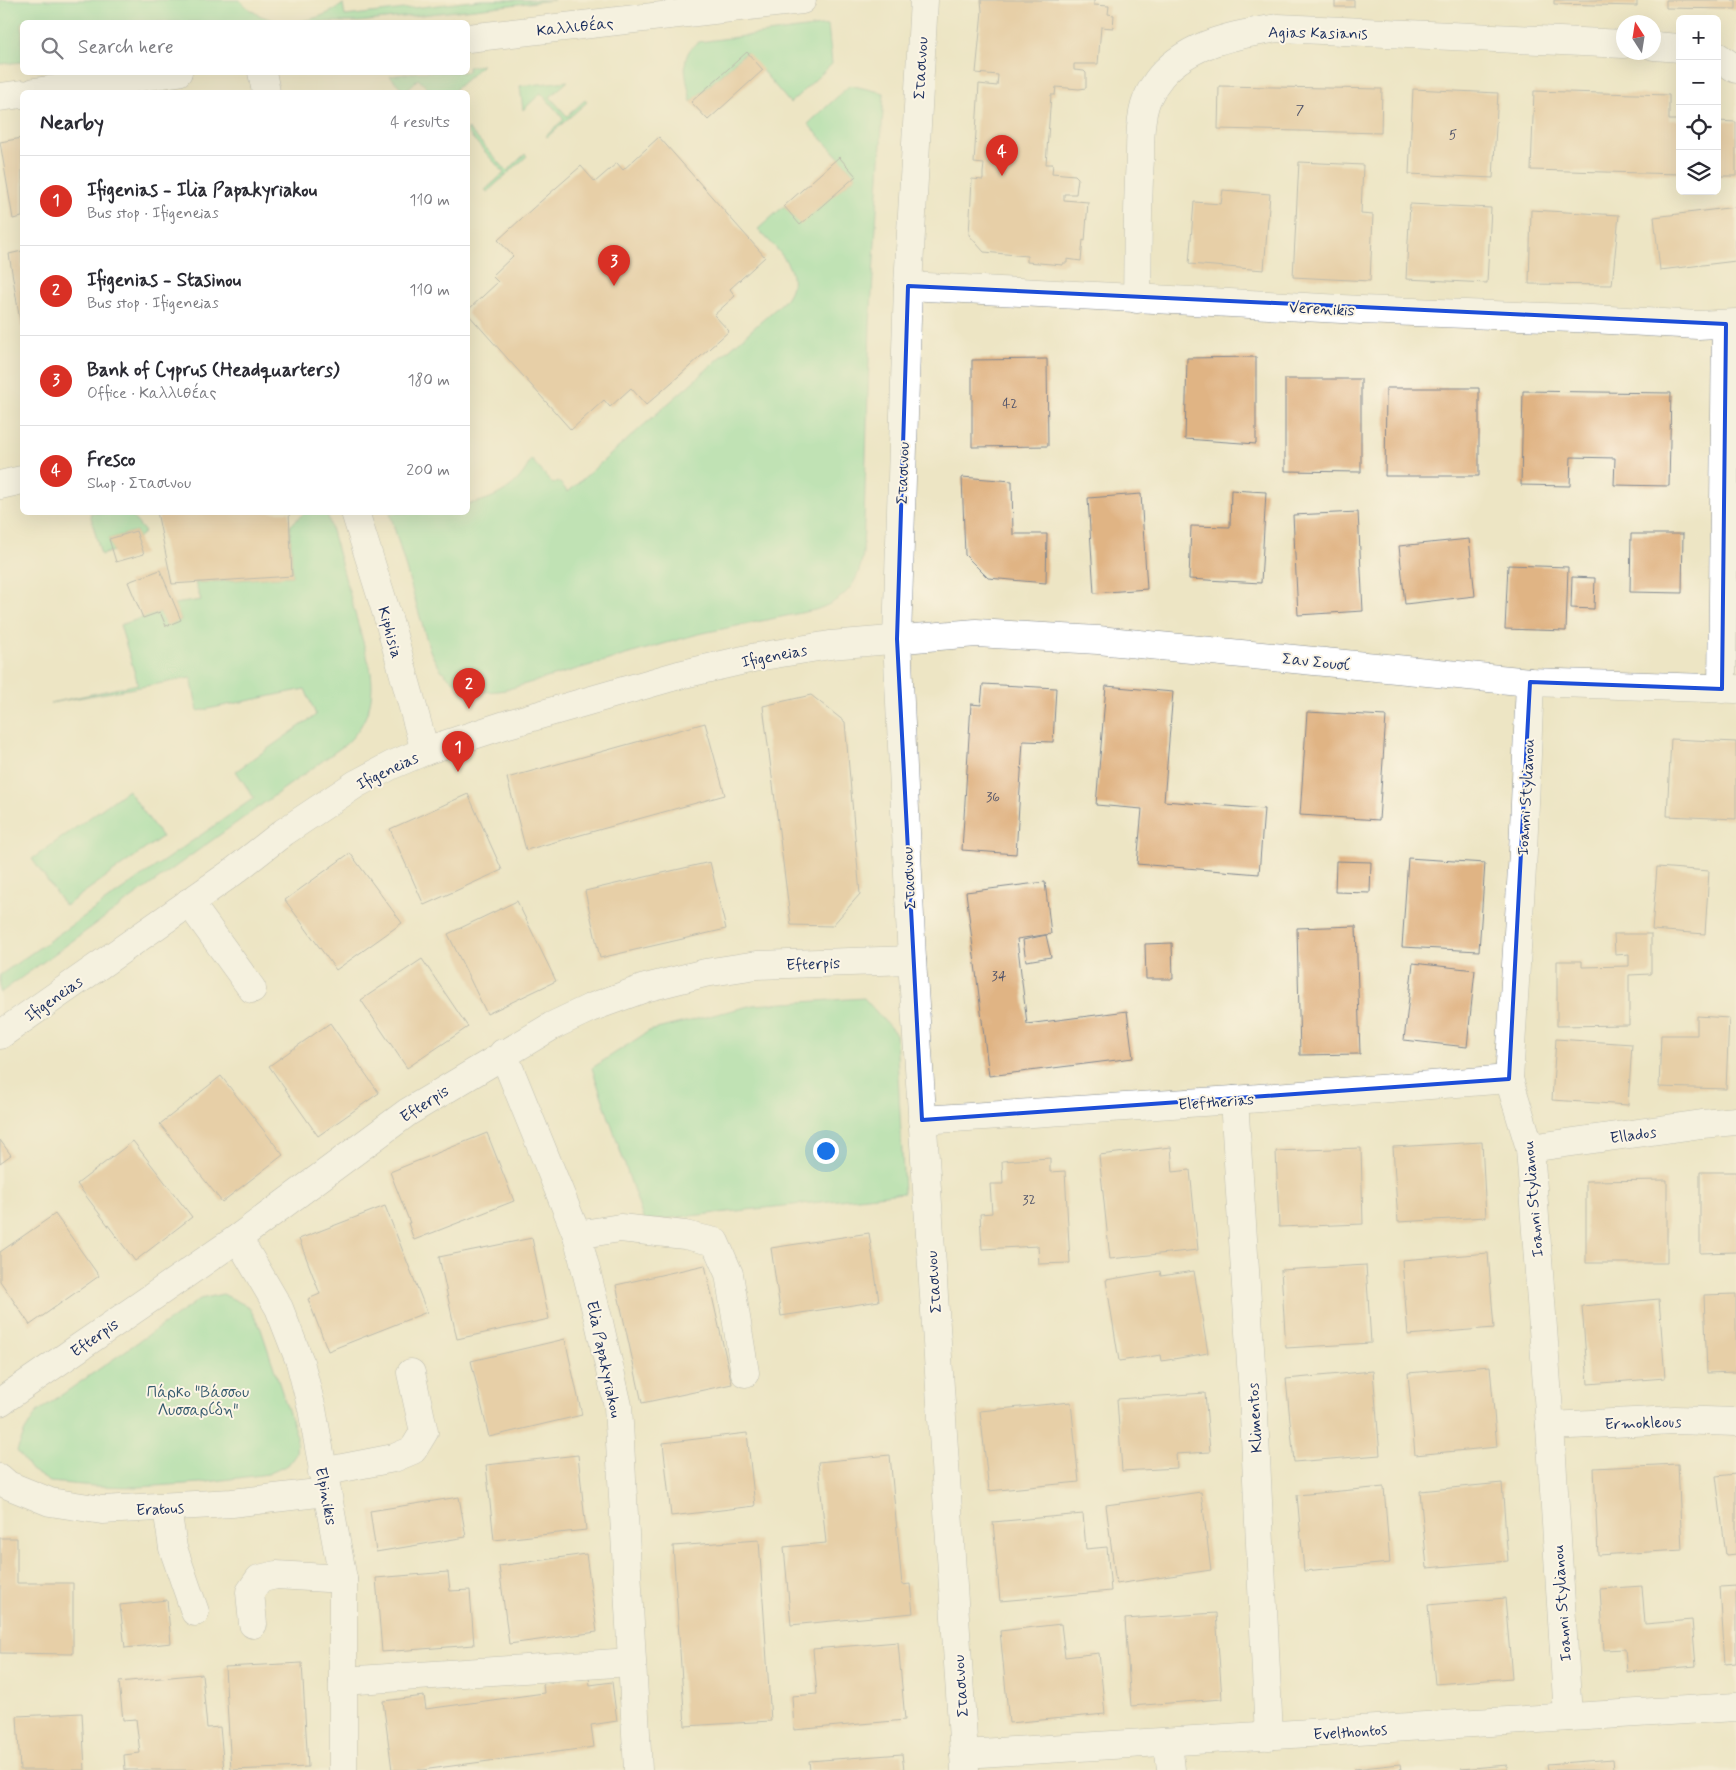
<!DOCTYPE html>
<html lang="en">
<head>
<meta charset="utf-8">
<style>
	body { margin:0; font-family:Mynerve,sans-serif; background:#f7f7f7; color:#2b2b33 }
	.controls { position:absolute; right:15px; top:15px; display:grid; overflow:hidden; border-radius:8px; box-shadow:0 5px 20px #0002 }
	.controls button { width:45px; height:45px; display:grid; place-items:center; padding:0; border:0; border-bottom:1px solid #e1e1e2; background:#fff; color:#2b2b33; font:25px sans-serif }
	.compass { position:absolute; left:1616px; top:15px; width:45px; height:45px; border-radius:50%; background:#fff; box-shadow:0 5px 20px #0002; rotate:348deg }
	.you { position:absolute; left:825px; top:1150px; width:18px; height:18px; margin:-12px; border:4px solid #fff; border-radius:50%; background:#1a73e8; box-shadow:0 0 0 8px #1a73e833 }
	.badge { display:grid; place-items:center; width:32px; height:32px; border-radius:50%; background:#d93025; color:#fff; font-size:16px; font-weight:700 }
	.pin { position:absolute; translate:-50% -41px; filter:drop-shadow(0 1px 2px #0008) }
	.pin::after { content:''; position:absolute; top:26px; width:18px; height:15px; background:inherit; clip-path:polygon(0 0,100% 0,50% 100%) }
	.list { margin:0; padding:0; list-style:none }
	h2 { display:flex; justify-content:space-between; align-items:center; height:65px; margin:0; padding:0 20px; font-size:21px }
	h2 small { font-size:16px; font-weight:400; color:#7c7c81 }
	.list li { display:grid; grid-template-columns:32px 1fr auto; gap:15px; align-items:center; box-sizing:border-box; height:90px; padding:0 20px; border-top:1px solid #e1e1e2 }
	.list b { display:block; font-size:19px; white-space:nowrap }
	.list p { margin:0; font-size:16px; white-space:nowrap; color:#7c7c81 }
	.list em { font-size:16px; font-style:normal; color:#7c7c81 }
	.icon { flex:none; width:28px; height:28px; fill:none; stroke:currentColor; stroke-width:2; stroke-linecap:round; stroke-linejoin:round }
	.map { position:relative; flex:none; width:1736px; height:1770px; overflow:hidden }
	.search { position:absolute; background:#fff; box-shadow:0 5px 20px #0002; left:20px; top:20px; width:450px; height:55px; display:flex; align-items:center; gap:12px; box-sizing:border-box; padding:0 18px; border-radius:8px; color:#7c7c81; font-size:19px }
	.panel { position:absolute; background:#fff; box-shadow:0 5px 20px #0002; left:20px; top:90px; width:450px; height:425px; border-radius:8px }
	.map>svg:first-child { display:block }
	.green { fill:#89dea1; stroke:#528680 }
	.building { fill:#e0b484 }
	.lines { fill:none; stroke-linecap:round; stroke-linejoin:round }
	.minor-casing { stroke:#848a91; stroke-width:29 }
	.minor { stroke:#fff; stroke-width:28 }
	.marked { fill:none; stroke:#1d4ed8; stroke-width:4; stroke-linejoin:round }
	.labels { text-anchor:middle; stroke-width:4; stroke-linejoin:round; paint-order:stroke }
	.number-label { font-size:14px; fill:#4c5068 }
	.street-label { font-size:16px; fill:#1b2f5e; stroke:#fcf5e5 }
	.park-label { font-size:16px; fill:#365b6f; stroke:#fcf5e5 }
</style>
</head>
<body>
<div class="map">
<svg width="1736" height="1770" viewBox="0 0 1736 1770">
	<rect width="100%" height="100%" fill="#fcf5e5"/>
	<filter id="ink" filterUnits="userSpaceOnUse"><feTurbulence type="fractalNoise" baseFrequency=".02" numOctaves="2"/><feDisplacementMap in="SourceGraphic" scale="10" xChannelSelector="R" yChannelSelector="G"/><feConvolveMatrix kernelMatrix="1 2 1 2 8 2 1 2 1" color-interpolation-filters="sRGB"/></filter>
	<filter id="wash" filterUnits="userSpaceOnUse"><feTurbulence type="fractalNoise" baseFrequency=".0096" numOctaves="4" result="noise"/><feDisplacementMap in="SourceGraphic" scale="20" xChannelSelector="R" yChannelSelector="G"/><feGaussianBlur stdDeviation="1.12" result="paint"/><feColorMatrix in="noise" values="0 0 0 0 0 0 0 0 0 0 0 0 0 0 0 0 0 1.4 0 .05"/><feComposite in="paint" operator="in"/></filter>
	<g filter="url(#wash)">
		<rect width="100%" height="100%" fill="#ede5c4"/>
		<!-- green -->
		<g class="green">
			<path d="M0,0h240c24,30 75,26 103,4l2,12 136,-16h73l-195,22h-337v40l-22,2z"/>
			<path d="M828,25l4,39 -42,39 -44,-51 -55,50c-3,-21 -15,-47 8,-60z"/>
			<polygon points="482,65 452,92 431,92 418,79 405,92 390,76 421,72 468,72 468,67"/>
			<polygon points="568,81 550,97 567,116 585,100 587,102 547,137 546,136 564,119 541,93 523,110 520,86"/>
			<path d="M850,85l34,8 -14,233 -7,227c-4,31 -18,47 -48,57l-117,24 -193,56c-36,7 -63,-8 -76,-42l-39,-135 78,-1v-8c26,-4 52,-18 63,-45l22,25 5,-3 10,11 214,-189c27,-28 -5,-53 -24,-74l26,-23 16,18 56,-48 -48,-52z"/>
			<polygon points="468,128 507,171 525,154 527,156 487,192 485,190 504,173 468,133"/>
			<polygon points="90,513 129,513 145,532 138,538 136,531 109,539 113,551 101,555"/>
			<path d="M304,513h23l43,154c6,30 -2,56 -24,77l-346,249v-18l254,-177 -18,-27 80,-56 -11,-26 -107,22 -7,-33 -141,25 88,-19 -18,-59 40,-13 6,13 15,-5 -7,-16 27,-4 -6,-17 97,-7 -2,-50z"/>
			<polygon points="128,790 162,837 65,906 32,859"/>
			<polygon points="864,998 896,1034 904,1193 644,1221 592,1068 649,1031 753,1005"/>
			<polygon points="223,1294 249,1307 261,1329 297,1437 296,1454 288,1465 268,1474 200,1483 139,1487 94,1486 50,1482 31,1470 17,1451 25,1431 37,1412 200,1299"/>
		</g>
		<g id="blocks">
			<!-- building -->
			<g class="building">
				<polygon points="981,0 1094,0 1094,5 1109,6 1108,14 1114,15 1113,28 1101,27 1098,64 1074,64 1074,70 1084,71 1086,73 1086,88 1079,89 1056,87 1055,95 1051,95 1046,164 1053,164 1052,173 1075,175 1078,178 1076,194 1064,194 1064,200 1088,202 1085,241 1083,240 1081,261 1067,259 1067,263 1063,263 1063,265 1027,262 1027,256 984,252 969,235 972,179 983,180 983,173 984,164 974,163 979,84 997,86 998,75 976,73 982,11"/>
				<rect x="1335" y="0" width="19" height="7"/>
				<polygon points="1554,0 1637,0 1637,6 1554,4"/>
				<polygon points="1666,0 1736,0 1736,9 1666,8"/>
				<polygon points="747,52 763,70 708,120 691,102"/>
				<polygon points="1219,86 1382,89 1381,133 1218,129"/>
				<polygon points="1413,89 1498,93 1493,178 1409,174"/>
				<polygon points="1534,91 1669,95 1669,120 1680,120 1680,174 1531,170"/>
				<polygon points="1717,121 1736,122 1736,176 1717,176"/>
				<polygon points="659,137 765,257 730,289 735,296 714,315 729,331 680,375 646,405 631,388 610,407 604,400 571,430 468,314 468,310 498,282 492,276 513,256 498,240 532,209 581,166 595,182 617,163 623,170"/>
				<polygon points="22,138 22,217 13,219 0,142"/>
				<polygon points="839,157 856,176 800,225 784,206"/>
				<polygon points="1299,162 1363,165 1361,214 1373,215 1370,281 1293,277"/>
				<polygon points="1223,190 1270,194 1264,270 1189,264 1194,202 1221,204"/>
				<polygon points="1410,204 1491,208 1487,283 1406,279"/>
				<polygon points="1736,207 1736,261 1660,270 1654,217"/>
				<polygon points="1531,210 1619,215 1612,285 1529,284"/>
				<polygon points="22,251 22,327 21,327 9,254"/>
				<polygon points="1256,357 1256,444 1185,439 1187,358"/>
				<polygon points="1047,359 1048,446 972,447 972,360"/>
				<polygon points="1285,379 1361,379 1361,472 1285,471"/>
				<polygon points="1386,388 1479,388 1479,476 1385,476"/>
				<polygon points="1523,391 1671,393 1669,486 1614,485 1615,458 1571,457 1570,486 1521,485"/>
				<polygon points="962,477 1012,481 1013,534 1047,534 1046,583 988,578 965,555"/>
				<polygon points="1231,490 1266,492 1261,583 1189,579 1191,526 1230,527"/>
				<polygon points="1141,494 1147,589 1094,593 1088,498"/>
				<polygon points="157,512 289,512 292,576 172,584"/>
				<polygon points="1358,512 1363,611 1298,615 1293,515"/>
				<polygon points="136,531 144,554 116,562 109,539"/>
				<polygon points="1631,534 1683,534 1682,593 1630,592"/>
				<polygon points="1469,539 1475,596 1405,604 1399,546"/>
				<polygon points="1508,565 1568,567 1566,631 1505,629"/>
				<polygon points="160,570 181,620 166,626 160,612 143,618 128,582"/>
				<polygon points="1572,577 1595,578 1594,609 1571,608"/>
				<polygon points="983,684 1056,688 1053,742 1023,741 1016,854 962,850 971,704 981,705"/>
				<polygon points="1106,686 1173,692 1164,801 1264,809 1259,874 1137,864 1142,809 1096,805"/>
				<polygon points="811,695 845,722 860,894 832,926 791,925 763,706"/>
				<polygon points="1307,712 1386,716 1379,820 1300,815"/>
				<polygon points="705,723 725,795 526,850 507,778"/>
				<polygon points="1671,739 1736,742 1736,819 1667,816"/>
				<polygon points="468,794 502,870 424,905 390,829"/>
				<polygon points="350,853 402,923 336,970 285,900"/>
				<polygon points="1408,858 1485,863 1479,951 1402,947"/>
				<polygon points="1336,861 1371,862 1370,893 1335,892"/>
				<polygon points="710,862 726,929 600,958 585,891"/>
				<polygon points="1657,867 1709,871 1705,934 1652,930"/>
				<polygon points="1045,882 1051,934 1017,939 1027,1024 1127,1011 1133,1058 989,1076 966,892"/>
				<polygon points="517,901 556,981 487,1014 448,934"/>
				<polygon points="1356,926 1360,1054 1300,1055 1297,928"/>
				<polygon points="1614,934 1651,934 1651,974 1629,975 1629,1025 1557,1026 1557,961 1582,961 1582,967 1629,966 1629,954 1615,955"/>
				<polygon points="1046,935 1051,957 1026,961 1023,940"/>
				<polygon points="1172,943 1173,979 1146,979 1145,944"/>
				<polygon points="422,959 468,1027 407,1068 361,1000"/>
				<polygon points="1413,963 1475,970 1467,1047 1404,1040"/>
				<polygon points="1697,1016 1729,1018 1726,1089 1659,1087 1661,1035 1697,1035"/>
				<polygon points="330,1023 379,1093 318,1136 269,1066"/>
				<polygon points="1556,1039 1632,1044 1628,1105 1552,1100"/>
				<polygon points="221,1076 283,1155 222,1202 160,1124"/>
				<polygon points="487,1133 514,1201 414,1240 408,1223 410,1223 390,1172"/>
				<polygon points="0,1140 11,1155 0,1163"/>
				<polygon points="133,1141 192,1217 135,1261 77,1184"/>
				<polygon points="1482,1142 1486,1217 1398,1222 1393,1147"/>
				<polygon points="1171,1147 1173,1172 1190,1170 1198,1250 1110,1259 1099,1155"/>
				<polygon points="1361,1148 1363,1224 1279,1227 1276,1151"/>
				<polygon points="1050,1158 1050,1172 1065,1171 1070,1263 1039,1264 1038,1246 982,1249 980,1214 992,1213 990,1184 1003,1184 1002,1161"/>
				<polygon points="1700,1172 1736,1172 1736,1252 1700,1253"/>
				<polygon points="1667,1180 1667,1263 1586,1263 1586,1181"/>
				<polygon points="385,1206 427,1312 328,1351 308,1299 320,1294 299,1239"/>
				<polygon points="55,1214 99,1276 30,1325 0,1281 0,1252"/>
				<polygon points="869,1233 879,1301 781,1316 771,1248"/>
				<polygon points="532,1238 549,1319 457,1339 439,1257"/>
				<polygon points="1488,1253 1494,1328 1408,1335 1402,1260"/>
				<polygon points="705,1265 732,1384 642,1403 616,1285"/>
				<polygon points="1366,1265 1371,1343 1286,1348 1281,1270"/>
				<polygon points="1160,1271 1161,1276 1194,1271 1208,1353 1162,1361 1161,1355 1119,1361 1106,1280"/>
				<polygon points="1736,1294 1736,1372 1707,1373 1704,1295"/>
				<polygon points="1659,1299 1665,1378 1588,1384 1582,1306"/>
				<polygon points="565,1339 582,1415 489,1437 471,1361"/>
				<polygon points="1490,1366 1497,1447 1415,1455 1408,1373"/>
				<polygon points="1373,1371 1380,1455 1294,1462 1286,1379"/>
				<polygon points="1205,1393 1210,1452 1176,1454 1177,1468 1122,1471 1117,1399"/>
				<polygon points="1071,1402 1079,1482 989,1491 980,1411"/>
				<polygon points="747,1433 755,1506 671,1516 663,1443"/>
				<polygon points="578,1455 586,1530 494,1540 486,1465"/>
				<polygon points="890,1455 902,1585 910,1584 913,1613 791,1625 784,1547 826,1543 818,1462"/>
				<polygon points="1678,1464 1682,1550 1598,1555 1594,1468"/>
				<polygon points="1736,1474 1736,1554 1726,1555 1716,1476"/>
				<polygon points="1502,1483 1508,1561 1427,1568 1420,1491"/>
				<polygon points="1384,1487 1390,1563 1304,1571 1297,1495"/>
				<polygon points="1201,1492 1211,1570 1116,1584 1106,1505"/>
				<polygon points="459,1497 466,1537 376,1552 370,1511"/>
				<polygon points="1083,1514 1086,1549 1107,1547 1111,1591 1000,1601 993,1522"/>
				<polygon points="0,1538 17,1538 17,1583 73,1583 73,1654 0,1653"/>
				<polygon points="759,1540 771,1721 685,1726 673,1546"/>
				<polygon points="586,1554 597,1632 509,1644 499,1566"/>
				<polygon points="448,1572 450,1591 470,1590 474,1645 382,1652 376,1578"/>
				<polygon points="1642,1586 1645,1624 1692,1620 1696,1666 1627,1672 1625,1649 1604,1650 1600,1589"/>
				<polygon points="1736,1586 1736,1663 1725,1664 1720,1587"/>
				<polygon points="1505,1598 1512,1678 1435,1684 1428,1605"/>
				<polygon points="167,1600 171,1643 125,1648 120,1605"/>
				<polygon points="1216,1613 1222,1699 1131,1706 1125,1619"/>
				<polygon points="1061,1624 1065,1657 1099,1653 1105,1714 1009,1723 1000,1631"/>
				<polygon points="898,1642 905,1720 794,1730 792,1696 817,1694 813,1649"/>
				<polygon points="302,1663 308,1767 231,1770 225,1667"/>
				<polygon points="202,1674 207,1728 220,1727 224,1770 125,1770 124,1755 140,1753 136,1719 123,1720 119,1682"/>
				<polygon points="589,1678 590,1685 612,1682 617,1721 591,1725 594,1747 422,1770 392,1770 383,1701 424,1696 426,1709 544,1693 543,1684"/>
				<polygon points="82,1713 85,1770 20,1770 17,1716"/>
				<polygon points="902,1754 904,1770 810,1770 809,1761"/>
				<polygon points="1613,1759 1614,1770 1548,1770 1547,1764"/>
				<polygon points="1400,1764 1401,1770 1354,1770 1354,1769"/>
				<polygon points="1507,1765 1507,1770 1461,1770 1461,1769"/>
			</g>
		</g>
	</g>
	<g filter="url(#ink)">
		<use href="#blocks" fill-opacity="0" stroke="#848a91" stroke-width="1"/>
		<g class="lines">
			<defs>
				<g id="minor">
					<polyline points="924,0 908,286 897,639 912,960 965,1770"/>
					<polyline points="468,38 802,0"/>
					<polyline points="1654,46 1680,48"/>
					<polyline points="1717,56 1736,69"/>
					<polyline points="262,72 266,92"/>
					<polyline points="34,92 178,72"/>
					<polyline points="0,97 22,94"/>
					<polyline points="908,286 1361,310 1574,318 1698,325 1736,323"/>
					<path d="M1137,299c1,-47 0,-94 3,-140 0,-18 0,-43 7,-60 3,-7 9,-17 14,-23 28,-33 76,-42 117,-48l346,16"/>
					<polyline points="0,485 22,480"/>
					<polyline points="355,512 389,621 425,751"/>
					<polyline points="1530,682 1523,852 1509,1079 1530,1148 1550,1426 1568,1717"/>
					<polyline points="1722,689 1726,324"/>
					<polyline points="189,902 252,989"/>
					<polyline points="0,1035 233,872 284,832 356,784 392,765 425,751 508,724 679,675 757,657 830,645 976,633 1098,640 1530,682 1736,689"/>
					<polyline points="503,1053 577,1235 599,1322 618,1406 638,1770"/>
					<polyline points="1234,1100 1253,1394 1269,1736"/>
					<polyline points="922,1120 1234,1100 1509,1079"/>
					<polyline points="1530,1148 1702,1124 1736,1121"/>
					<polyline points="577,1235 620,1228 685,1235 715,1242 729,1274 745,1373"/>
					<polyline points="238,1238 279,1308 300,1362 312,1409 343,1579 343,1770"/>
					<polyline points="0,1402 238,1238 408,1112 552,1026 590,1008 645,988 705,973 757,965 912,960"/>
					<polyline points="1550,1426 1675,1420 1736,1422"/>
					<polyline points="322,1472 394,1458 413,1450 424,1432 411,1373"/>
					<polyline points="0,1478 8,1485 50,1502 102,1510 232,1503 326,1492"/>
					<polyline points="167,1508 173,1548 195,1612"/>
					<polyline points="253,1624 250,1592 259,1579 276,1575 343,1579"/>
					<polyline points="343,1681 631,1662"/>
					<polyline points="1168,1742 1171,1770"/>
					<polyline points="964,1754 1736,1707"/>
				</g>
			</defs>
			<!-- minor casing -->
			<use href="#minor" class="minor-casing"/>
			<!-- minor -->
			<use href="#minor" class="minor"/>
		</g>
	</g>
	<!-- marked area -->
	<path d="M0 0H1736V1770H0ZM908,286l818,38 -4,365 -192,-7 -21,397 -587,41 -25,-481z" fill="#ede5c4" fill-opacity=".55" fill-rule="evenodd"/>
	<path class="marked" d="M908,286l818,38 -4,365 -192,-7 -21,397 -587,41 -25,-481z"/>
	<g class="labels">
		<!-- number labels -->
		<g class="number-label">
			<text x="1300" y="114">7</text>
			<text x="1453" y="139">5</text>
			<text x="1010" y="408">42</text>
			<text x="993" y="801">36</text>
			<text x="999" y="980">34</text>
			<text x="1029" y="1204">32</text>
		</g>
		<!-- street labels -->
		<g class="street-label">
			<text transform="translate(575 26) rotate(-6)" y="6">Καλλιθέας</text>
			<text transform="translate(1318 32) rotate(1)" y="6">Agias Kasianis</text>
			<text transform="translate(920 68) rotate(-87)" y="6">Στασινου</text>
			<text transform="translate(1322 308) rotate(3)" y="6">Verenikis</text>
			<text transform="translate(902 473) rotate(-88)" y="6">Στασινου</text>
			<text transform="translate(391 632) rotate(74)" y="6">Kiphisia</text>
			<text transform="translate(774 655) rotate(-11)" y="6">Ifigeneias</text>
			<text transform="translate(1316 661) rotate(6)" y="6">Σαν Σουσί</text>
			<text transform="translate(387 770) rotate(-26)" y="6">Ifigeneias</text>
			<text transform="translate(1525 797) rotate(-87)" y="6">Ioanni Stylianou</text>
			<text transform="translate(908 878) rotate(-93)" y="6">Στασινου</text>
			<text transform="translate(813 963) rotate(-2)" y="6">Efterpis</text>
			<text transform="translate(53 998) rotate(-35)" y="6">Ifigeneias</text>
			<text transform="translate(1216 1101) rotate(-4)" y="6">Eleftherias</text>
			<text transform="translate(424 1103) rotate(-33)" y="6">Efterpis</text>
			<text transform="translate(1633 1134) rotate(-8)" y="6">Ellados</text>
			<text transform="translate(1532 1199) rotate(-95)" y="6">Ioanni Stylianou</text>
			<text transform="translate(933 1282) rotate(-94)" y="6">Στασινου</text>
			<text transform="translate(94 1337) rotate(-35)" y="6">Efterpis</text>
			<text transform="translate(605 1359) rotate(78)" y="6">Elia Papakyriakou</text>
			<text transform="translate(1254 1418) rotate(-93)" y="6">Klimentos</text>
			<text transform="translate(1643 1422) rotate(-2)" y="6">Ermokleous</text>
			<text transform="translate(327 1496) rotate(79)" y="6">Elpinikis</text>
			<text transform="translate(160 1508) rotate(-3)" y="6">Eratous</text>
			<text transform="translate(1561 1603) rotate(-94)" y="6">Ioanni Stylianou</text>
			<text transform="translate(960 1686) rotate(-94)" y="6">Στασινου</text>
			<text transform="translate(1350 1731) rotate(-4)" y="6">Evelthontos</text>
		</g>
		<!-- park labels -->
		<g class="park-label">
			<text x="198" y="1397">Πάρκο "Βάσσου<tspan x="198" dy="18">Λυσσαρίδη"</tspan></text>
		</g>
	</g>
</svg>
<div class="controls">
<button>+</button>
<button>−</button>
<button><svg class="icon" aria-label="locate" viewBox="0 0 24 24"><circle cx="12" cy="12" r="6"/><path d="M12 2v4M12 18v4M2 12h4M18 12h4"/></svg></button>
<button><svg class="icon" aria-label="layers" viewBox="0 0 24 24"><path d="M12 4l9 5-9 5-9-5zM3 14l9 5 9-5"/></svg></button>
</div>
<svg class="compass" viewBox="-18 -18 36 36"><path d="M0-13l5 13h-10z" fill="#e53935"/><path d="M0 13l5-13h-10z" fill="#7c7c81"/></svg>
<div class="you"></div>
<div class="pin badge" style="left:458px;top:772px">1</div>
<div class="pin badge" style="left:469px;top:709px">2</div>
<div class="pin badge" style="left:614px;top:286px">3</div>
<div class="pin badge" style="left:1002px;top:176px">4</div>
<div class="search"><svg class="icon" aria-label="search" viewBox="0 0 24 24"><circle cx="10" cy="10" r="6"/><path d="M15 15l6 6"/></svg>Search here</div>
<section class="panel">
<h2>Nearby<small>4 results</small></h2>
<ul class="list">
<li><span class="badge">1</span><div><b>Ifigenias - Ilia Papakyriakou</b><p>Bus stop · Ifigeneias</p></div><em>110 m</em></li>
<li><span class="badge">2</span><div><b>Ifigenias - Stasinou</b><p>Bus stop · Ifigeneias</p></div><em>110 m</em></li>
<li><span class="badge">3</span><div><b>Bank of Cyprus (Headquarters)</b><p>Office · Καλλιθέας</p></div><em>180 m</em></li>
<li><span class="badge">4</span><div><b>Fresco</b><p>Shop · Στασινου</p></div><em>200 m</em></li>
</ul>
</section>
</div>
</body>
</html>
